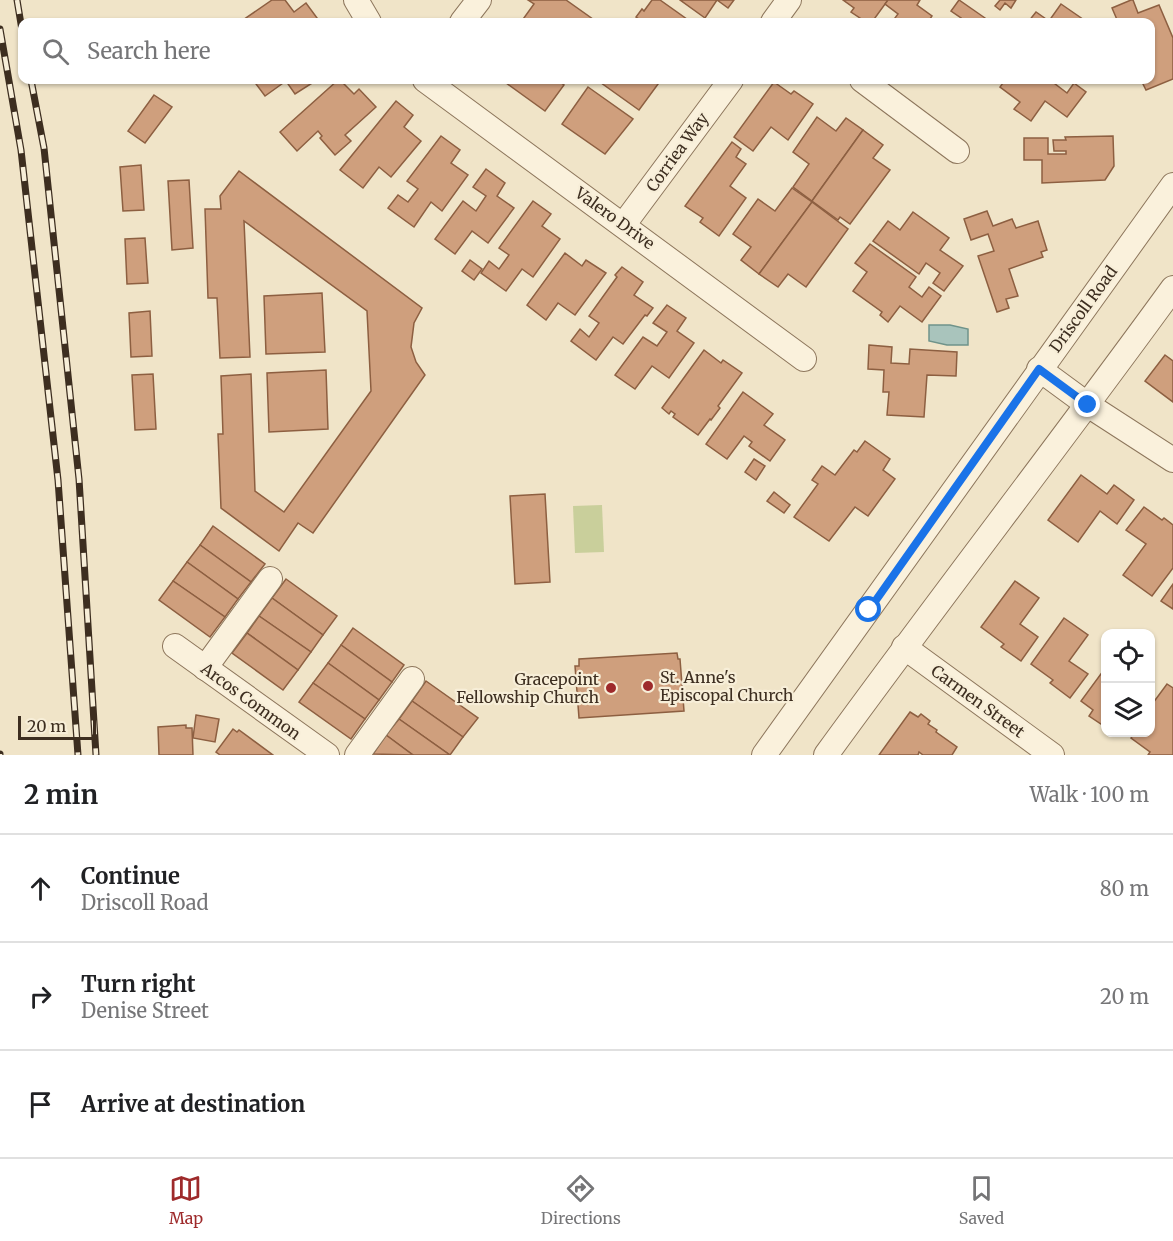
<!DOCTYPE html>
<html lang="en">
<head>
<meta charset="utf-8">
<style>
	body { margin:0; font-family:Merriweather,serif; background:#f2f2f2; color:#202124 }
	.controls { position:absolute; right:18px; bottom:18px; display:grid; overflow:hidden; border-radius:12px; box-shadow:0 2px 4px #0004 }
	.controls button { width:54px; height:54px; display:grid; place-items:center; padding:0; border:0; border-bottom:2px solid #e0e0e0; background:#fff; color:#202124; font:30px sans-serif }
	.scale { position:absolute; left:18px; bottom:15px; width:78px; box-sizing:border-box; padding-left:6px; border:3px solid #3d2e20; border-top:0; font-size:16px; line-height:21px; white-space:nowrap; color:#3d2e20; -webkit-text-stroke:4px #f7eed8; paint-order:stroke }
	.stop { position:absolute; width:18px; height:18px; margin:-14px; border:4px solid #1a73e8; border-radius:50%; background:#fff }
	.stop.end { background:#1a73e8; border-color:#fff; box-shadow:0 2px 6px #0008 }
	.list { margin:0; padding:0; list-style:none }
	h2 { display:flex; justify-content:space-between; align-items:center; height:78px; margin:0; padding:0 24px; font-size:26px }
	h2 small { font-size:20px; font-weight:400; color:#757577 }
	.list li { display:grid; grid-template-columns:39px 1fr auto; gap:18px; align-items:center; box-sizing:border-box; height:108px; padding:0 24px; border-top:2px solid #e0e0e0 }
	.list b { display:block; font-size:22px; white-space:nowrap }
	.list p { margin:0; font-size:20px; white-space:nowrap; color:#757577 }
	.list em { font-size:20px; font-style:normal; color:#757577 }
	.icon { flex:none; width:33px; height:33px; fill:none; stroke:currentColor; stroke-width:2; stroke-linecap:round; stroke-linejoin:round }
	.map { position:relative; flex:none; width:1173px; height:755px; overflow:hidden }
	.search { position:absolute; background:#fff; box-shadow:0 2px 4px #0004; left:18px; right:18px; top:18px; height:66px; display:flex; align-items:center; gap:15px; box-sizing:border-box; padding:0 21px; border-radius:12px; color:#757577; font-size:22px }
	.sheet { height:402px; background:#fff }
	nav { display:flex; justify-content:space-around; align-items:center; box-sizing:border-box; height:84px; border-top:2px solid #e0e0e0; background:#fff; font-size:16px; color:#757577 }
	nav a { display:grid; justify-items:center; gap:3px }
	nav .on { color:#9e2a2b }
	.map>svg:first-child { display:block }
	.green { fill:#c9cf9b }
	.water { fill:#a9c4bc; stroke:#6f938a; stroke-width:1.5 }
	.building { fill:#cf9f7d; stroke:#8d5f41; stroke-width:1.5 }
	.lines { fill:none; stroke-linecap:round; stroke-linejoin:round }
	.minor-casing { stroke:#8d765c; stroke-width:26 }
	.minor { stroke:#faf1dc; stroke-width:24 }
	.rail-casing { stroke:#3d2e20; stroke-width:7 }
	.rail { stroke:#f7eed8; stroke-width:4.5; stroke-dasharray:14; stroke-linecap:butt }
	.route { stroke:#1a73e8; stroke-width:8 }
	.poi-dot { fill:#9e2a2b; stroke:#f7eed8; stroke-width:2 }
	.labels { text-anchor:middle; stroke-width:4.5; stroke-linejoin:round; paint-order:stroke }
	.street-label { font-size:16px; fill:#3d2e20; stroke:#f7eed8 }
	.poi-label { font-size:16px; fill:#3d2e20; stroke:#f7eed8; text-anchor:start }
</style>
</head>
<body>
<div class="map">
<svg width="1173" height="755" viewBox="0 0 1173 755">
	<rect width="100%" height="100%" fill="#f0e4c8"/>
	<!-- green -->
	<polygon class="green" points="602,505 604,552 575,553 573,506"/>
	<!-- water -->
	<polygon class="water" points="929,325 950,325 968,329 968,345 947,345 929,341"/>
	<!-- building -->
	<g class="building">
		<polygon points="272,0 285,0 294,12 306,3 320,22 240,22"/>
		<polygon points="528,0 566,0 597,22 521,22 534,4"/>
		<polygon points="652,0 660,0 691,22 636,22 639,19 636,17 642,9 644,11"/>
		<polygon points="680,0 734,0 728,8 717,0 705,18"/>
		<polygon points="843,0 888,0 872,22 866,22 851,12 854,8"/>
		<polygon points="888,0 920,0 917,5 932,16 928,22 892,22 898,14 885,4"/>
		<polygon points="959,0 985,18 981,22 958,22 961,18 951,11"/>
		<polygon points="1000,0 1016,0 1011,8 1005,3 1000,10 995,6"/>
		<polygon points="1131,0 1133,0 1138,13 1159,5 1173,38 1173,79 1146,90 1141,80 1150,80 1150,22 1118,22 1112,8"/>
		<polygon points="1061,4 1087,22 1028,22 1036,12 1049,21"/>
		<polygon points="253,80 317,80 295,94 286,81 265,96"/>
		<polygon points="338,80 340,80 354,94 359,89 376,107 345,135 351,141 335,155 320,138 322,136 318,131 297,151 280,132"/>
		<polygon points="502,80 557,80 564,85 545,111"/>
		<polygon points="597,80 661,80 639,110"/>
		<polygon points="1005,80 1056,80 1054,83 1067,93 1074,83 1086,92 1067,117 1045,101 1031,121 1014,109 1020,102 1000,87"/>
		<polygon points="774,82 791,94 794,91 813,104 788,140 771,127 753,151 734,137"/>
		<polygon points="588,87 633,119 605,154 562,124"/>
		<polygon points="154,95 172,107 145,143 128,131"/>
		<polygon points="396,101 413,115 404,127 421,141 391,177 379,167 363,188 340,170"/>
		<polygon points="817,117 836,131 846,118 863,130 812,201 793,187 809,164 793,152"/>
		<polygon points="863,130 883,145 873,158 890,170 850,224 840,217 838,220 812,201"/>
		<polygon points="441,136 460,150 451,163 468,175 442,211 431,202 414,227 388,208 398,195 408,202 418,189 407,181"/>
		<polygon points="1113,136 1114,166 1105,180 1042,183 1042,160 1024,160 1024,138 1048,138 1048,154 1066,154 1066,151 1054,151 1053,140 1066,140 1065,137"/>
		<polygon points="732,142 741,149 736,157 746,164 730,186 746,198 719,236 700,222 703,218 685,206"/>
		<polygon points="141,165 144,210 123,211 120,167"/>
		<polygon points="486,169 505,183 497,196 514,208 488,243 472,231 455,254 435,239 463,201 476,211 486,196 473,187"/>
		<polygon points="239,171 422,308 414,323 411,347 416,362 425,375 313,533 298,523 279,551 221,508 218,434 223,434 221,376 251,374 255,491 284,512 371,391 367,311 244,221 250,357 220,358 217,298 208,298 205,209 221,209 220,196"/>
		<polygon points="189,180 193,248 172,250 168,181"/>
		<polygon points="792,188 812,202 759,274 741,260 751,247 733,234 758,199 775,211"/>
		<polygon points="533,201 551,214 542,226 560,239 533,277 522,269 506,291 481,273 489,261 499,269 509,255 499,248"/>
		<polygon points="812,202 848,229 806,287 788,274 778,287 759,274"/>
		<polygon points="987,211 993,226 1012,219 1016,228 1038,221 1047,250 1041,252 1043,257 1009,269 1018,296 1006,299 1009,308 997,312 978,256 994,251 988,234 971,240 964,219"/>
		<polygon points="913,212 949,238 940,250 963,266 944,291 933,283 940,273 926,263 919,274 873,241 888,221 900,230"/>
		<polygon points="145,238 148,283 127,284 125,239"/>
		<polygon points="870,244 916,277 909,287 922,297 929,287 941,296 922,322 900,306 888,322 880,315 882,312 853,291 867,272 855,263"/>
		<polygon points="565,253 582,266 586,260 606,273 575,315 558,303 546,320 527,305"/>
		<polygon points="470,260 482,269 474,280 462,271"/>
		<polygon points="622,267 643,282 634,295 653,308 647,316 645,315 623,344 613,337 596,360 571,341 580,329 589,337 599,323 589,316 617,277 615,275"/>
		<polygon points="322,293 325,352 266,354 264,296"/>
		<polygon points="667,305 686,318 677,331 694,343 669,378 652,366 635,389 615,375 643,337 657,346 667,332 653,323"/>
		<polygon points="150,311 152,356 131,357 129,313"/>
		<polygon points="869,345 892,347 891,363 909,364 910,349 957,352 956,376 927,375 924,417 887,415 889,392 883,392 884,370 868,369"/>
		<polygon points="704,350 721,363 723,360 742,373 718,406 720,408 711,420 710,419 698,435 673,417 675,414 671,411 669,414 662,408"/>
		<polygon points="1165,355 1173,361 1173,402 1145,381"/>
		<polygon points="326,370 328,429 269,432 267,373"/>
		<polygon points="153,374 156,429 135,430 132,375"/>
		<polygon points="743,392 773,414 764,425 785,440 770,461 749,446 752,442 744,436 727,459 706,444"/>
		<polygon points="865,441 890,459 883,470 895,479 868,516 855,507 829,541 794,517 818,484 812,480 822,466 835,475 854,450 857,452"/>
		<polygon points="754,459 765,466 756,480 745,472"/>
		<polygon points="1081,475 1107,494 1114,485 1134,500 1117,524 1100,511 1078,542 1048,520"/>
		<polygon points="774,492 790,505 784,513 767,501"/>
		<polygon points="545,494 550,582 515,584 510,496"/>
		<polygon points="1144,507 1162,520 1164,518 1173,525 1173,568 1152,596 1123,575 1146,544 1126,530"/>
		<polygon points="213,526 265,564 251,582 200,545"/>
		<polygon points="200,545 251,582 238,599 187,562"/>
		<polygon points="187,562 238,599 225,617 173,581"/>
		<polygon points="286,579 337,616 323,635 272,598"/>
		<polygon points="173,581 225,617 210,637 159,600"/>
		<polygon points="1015,581 1039,598 1020,624 1038,637 1021,661 1001,647 1004,644 981,627"/>
		<polygon points="1173,584 1173,609 1161,601"/>
		<polygon points="272,598 323,635 311,652 259,616"/>
		<polygon points="259,616 311,652 298,670 247,633"/>
		<polygon points="1064,618 1088,635 1069,661 1088,674 1070,698 1050,683 1053,680 1031,664"/>
		<polygon points="353,628 404,665 392,682 341,645"/>
		<polygon points="247,633 298,670 283,690 232,653"/>
		<polygon points="341,645 392,682 379,700 328,663"/>
		<polygon points="677,653 678,659 680,659 684,711 579,718 575,666 579,666 579,659"/>
		<polygon points="328,663 379,700 365,719 313,683"/>
		<polygon points="1106,667 1106,724 1103,722 1101,724 1089,716 1093,710 1081,701"/>
		<polygon points="426,681 478,718 463,737 412,701"/>
		<polygon points="313,683 365,719 351,739 299,702"/>
		<polygon points="1167,684 1173,688 1173,755 1148,755 1150,752 1131,738 1135,732 1150,732 1150,707"/>
		<polygon points="412,701 463,737 450,755 399,719"/>
		<polygon points="910,712 918,717 921,714 930,721 928,724 937,730 936,732 957,747 952,755 923,755 919,752 918,755 879,755"/>
		<polygon points="196,715 219,719 215,742 193,738"/>
		<polygon points="399,719 450,755 413,755 386,735"/>
		<polygon points="186,725 186,728 192,728 193,755 159,755 158,727"/>
		<polygon points="233,729 237,732 239,730 273,755 220,755 216,752"/>
		<polygon points="386,735 413,755 373,754"/>
	</g>
	<g class="lines">
		<defs>
			<g id="minor">
				<polyline points="356,0 369,22"/>
				<polyline points="462,22 479,0"/>
				<polyline points="773,22 789,0"/>
				<polyline points="425,80 804,359"/>
				<polyline points="862,80 957,151"/>
				<polyline points="624,224 731,80"/>
				<polyline points="1039,369 1088,405 1173,460"/>
				<polyline points="175,646 327,755"/>
				<polyline points="904,647 1052,755"/>
				<polyline points="205,668 270,579"/>
				<polyline points="357,755 412,679"/>
				<polyline points="764,755 1173,185"/>
				<path d="M826,755c114,-157 233,-310 347,-467"/>
			</g>
		</defs>
		<!-- minor casing -->
		<use href="#minor" class="minor-casing"/>
		<!-- minor -->
		<use href="#minor" class="minor"/>
		<defs>
			<g id="rail">
				<polyline points="17,0 22,30"/>
				<polyline points="0,29 21,150 58,480 78,755"/>
				<polyline points="31,80 44,148 79,479 96,755"/>
				<polyline points="0,754 0,755"/>
			</g>
		</defs>
		<!-- rail casing -->
		<use href="#rail" class="rail-casing"/>
		<!-- rail -->
		<use href="#rail" class="rail"/>
	</g>
	<g class="lines">
		<!-- route -->
		<polyline class="route" points="869,610 1039,369 1088,405"/>
	</g>
	<!-- markers -->
	<g class="poi-dot">
		<circle cx="648" cy="686" r="6"/>
		<circle cx="611" cy="688" r="6"/>
	</g>
	<g class="labels">
		<!-- street labels -->
		<g class="street-label">
			<text transform="translate(677 152) rotate(-54)" y="6">Corriea Way</text>
			<text transform="translate(615 218) rotate(36)" y="6">Valero Drive</text>
			<text transform="translate(1083 309) rotate(-54)" y="6">Driscoll Road</text>
			<text transform="translate(251 701) rotate(36)" y="6">Arcos Common</text>
			<text transform="translate(978 701) rotate(36)" y="6">Carmen Street</text>
		</g>
		<!-- poi labels -->
		<g class="poi-label">
			<text x="660" y="683">St. Anne's<tspan x="660" dy="18">Episcopal Church</tspan></text>
			<text x="599" y="685" text-anchor="end">Gracepoint<tspan x="599" dy="18">Fellowship Church</tspan></text>
		</g>
	</g>
</svg>
<div class="controls">
<button><svg class="icon" aria-label="locate" viewBox="0 0 24 24"><circle cx="12" cy="12" r="6"/><path d="M12 2v4M12 18v4M2 12h4M18 12h4"/></svg></button>
<button><svg class="icon" aria-label="layers" viewBox="0 0 24 24"><path d="M12 4l9 5-9 5-9-5zM3 14l9 5 9-5"/></svg></button>
</div>
<div class="scale">20 m</div>
<div class="stop" style="left:869px;top:610px"></div>
<div class="stop end" style="left:1088px;top:405px"></div>
<div class="search"><svg class="icon" aria-label="search" viewBox="0 0 24 24"><circle cx="10" cy="10" r="6"/><path d="M15 15l6 6"/></svg>Search here</div>
</div>
<section class="sheet">
<h2>2 min<small>Walk · 100 m</small></h2>
<ul class="list">
<li><svg class="icon" aria-label="ahead" viewBox="0 0 24 24"><path d="M12 20V5M6 11l6-6 6 6"/></svg><div><b>Continue</b><p>Driscoll Road</p></div><em>80 m</em></li>
<li><svg class="icon" aria-label="right" viewBox="0 0 24 24"><path d="M7 20v-9h11M14 6l5 5-5 5"/></svg><div><b>Turn right</b><p>Denise Street</p></div><em>20 m</em></li>
<li><svg class="icon" aria-label="arrive" viewBox="0 0 24 24"><path d="M6 21V4h12l-3 4 3 4H6"/></svg><div><b>Arrive at destination</b></div></li>
</ul>
</section>
<nav>
<a class="on"><svg class="icon" aria-label="map" viewBox="0 0 24 24"><path d="M3 6l6-2 6 2 6-2v14l-6 2-6-2-6 2zM9 4v14M15 6v14"/></svg>Map</a>
<a><svg class="icon" aria-label="directions" viewBox="0 0 24 24"><path d="M12 3l9 9-9 9-9-9zM9 14v-3h6M13 9l2 2-2 2"/></svg>Directions</a>
<a><svg class="icon" aria-label="saved" viewBox="0 0 24 24"><path d="M7 4h10v16l-5-4-5 4z"/></svg>Saved</a>
</nav>
</body>
</html>
